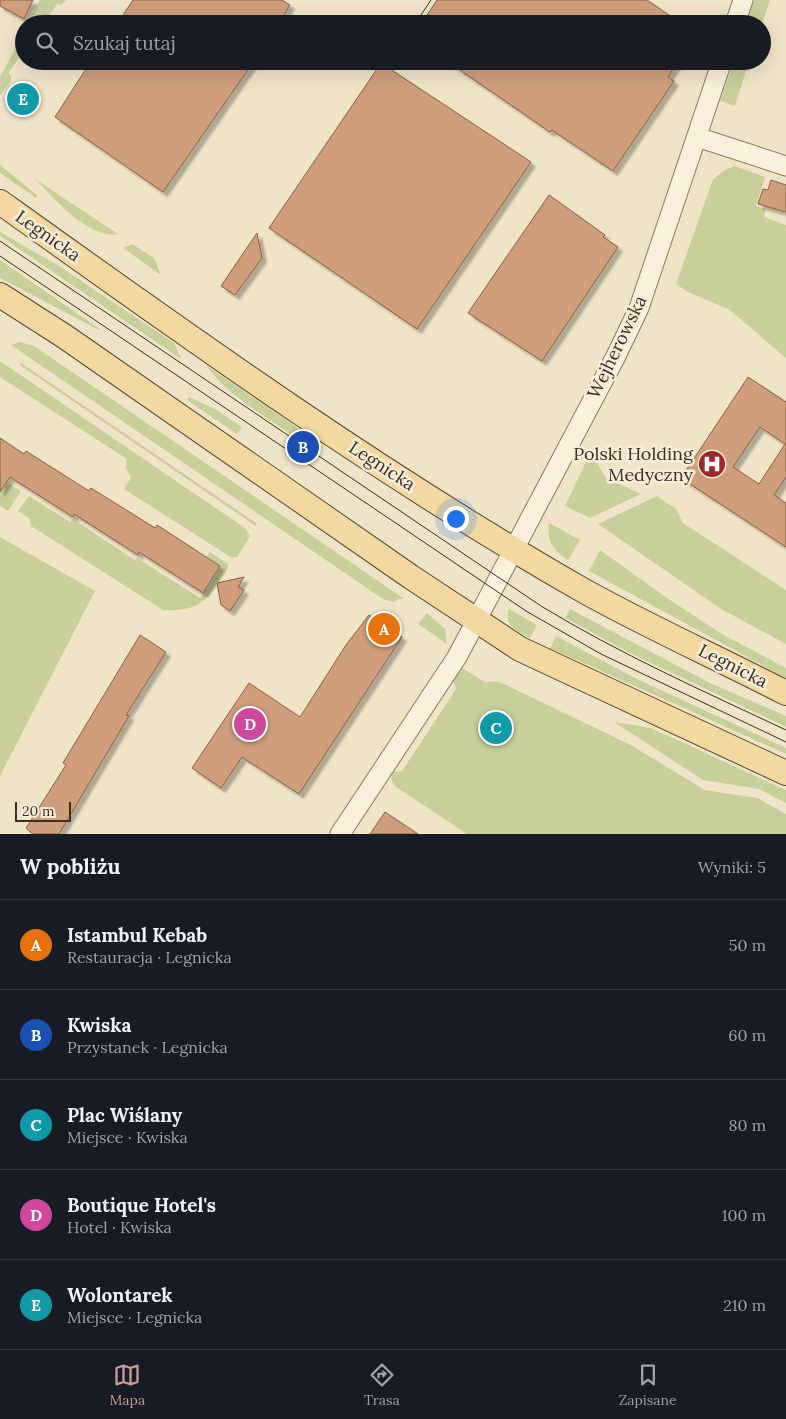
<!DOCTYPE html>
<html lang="pl">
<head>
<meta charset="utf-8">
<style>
	body { margin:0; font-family:Lora,serif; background:#242831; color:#f1f3f6 }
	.scale { position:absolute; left:15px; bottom:12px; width:56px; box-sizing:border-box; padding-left:5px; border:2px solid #3d2e20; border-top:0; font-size:14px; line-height:18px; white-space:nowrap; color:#3d2e20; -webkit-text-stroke:4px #f7eed8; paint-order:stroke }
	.you { position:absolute; left:455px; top:518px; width:18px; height:18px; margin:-12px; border:4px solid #fff; border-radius:50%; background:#1a73e8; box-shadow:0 0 0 8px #1a73e833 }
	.badge { display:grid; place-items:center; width:32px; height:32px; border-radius:50%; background:#cc999b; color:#fff; font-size:16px; font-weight:700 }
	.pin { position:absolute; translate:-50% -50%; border:2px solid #fff; box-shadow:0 1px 5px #0006 }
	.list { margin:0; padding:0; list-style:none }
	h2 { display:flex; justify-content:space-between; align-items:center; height:65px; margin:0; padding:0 20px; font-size:21px }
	h2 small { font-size:16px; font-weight:400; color:#9ea1a6 }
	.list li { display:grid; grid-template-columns:32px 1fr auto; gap:15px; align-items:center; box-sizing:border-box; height:90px; padding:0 20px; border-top:1px solid #363941 }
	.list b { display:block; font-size:19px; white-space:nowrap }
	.list p { margin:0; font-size:16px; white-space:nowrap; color:#9ea1a6 }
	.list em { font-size:16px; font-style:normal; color:#9ea1a6 }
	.icon { flex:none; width:28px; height:28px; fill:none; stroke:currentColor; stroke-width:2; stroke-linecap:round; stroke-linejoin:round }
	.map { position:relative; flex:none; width:786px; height:834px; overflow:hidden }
	.search { position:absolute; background:#171b24; box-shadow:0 5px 20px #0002; left:15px; right:15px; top:15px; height:55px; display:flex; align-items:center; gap:12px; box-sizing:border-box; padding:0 18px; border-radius:28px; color:#9ea1a6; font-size:19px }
	.sheet { height:515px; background:#171b24 }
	nav { display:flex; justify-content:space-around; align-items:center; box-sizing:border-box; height:70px; border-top:1px solid #363941; background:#171b24; font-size:14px; color:#9ea1a6 }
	nav a { display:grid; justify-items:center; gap:2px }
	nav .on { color:#cc999b }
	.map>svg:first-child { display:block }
	.green { fill:#c9cf9b }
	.building { fill:#cf9f7d; stroke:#8d5f41; fill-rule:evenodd; filter:url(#shadow) }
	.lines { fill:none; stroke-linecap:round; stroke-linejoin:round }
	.minor-casing { stroke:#8d765c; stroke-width:21 }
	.major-casing { stroke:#5b4430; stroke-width:26 }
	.minor { stroke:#faf1dc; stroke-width:19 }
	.major { stroke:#f3d9a0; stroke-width:24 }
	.tram { stroke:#3d2e20; stroke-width:1 }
	.labels { text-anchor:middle; stroke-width:5; stroke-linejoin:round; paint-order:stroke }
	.street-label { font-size:18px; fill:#3d2e20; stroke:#f7eed8 }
	.poi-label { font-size:18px; fill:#3d2e20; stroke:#f7eed8; text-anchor:end }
</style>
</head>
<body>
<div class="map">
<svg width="786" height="834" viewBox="0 0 786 834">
	<defs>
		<filter id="shadow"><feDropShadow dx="4.5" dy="4.5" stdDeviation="1" flood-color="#0004"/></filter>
	</defs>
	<rect width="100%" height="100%" fill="#f0e4c8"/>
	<!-- green -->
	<g class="green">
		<polygon points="40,0 66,0 61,5 57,4 43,24 28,24"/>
		<polygon points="754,0 770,0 762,24 746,24"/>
		<polygon points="24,32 24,51 8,73 11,76 11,81 0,95 0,77"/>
		<polygon points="734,61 749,61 735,106 720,101"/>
		<polygon points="0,165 37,195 36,198 0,173"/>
		<polygon points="735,166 765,177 756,206 766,209 764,217 786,225 786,358 730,310 688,292 676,284 713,179 725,170"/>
		<path d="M35,179l83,55c-30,5 -64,-36 -83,-55z"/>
		<polygon points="0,232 59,266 174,343 181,359 0,236"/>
		<polygon points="132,244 154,258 161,275 123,248"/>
		<polygon points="0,260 100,329 99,330 0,278"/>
		<polygon points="20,342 34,346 403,598 393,602 383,599 11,345"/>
		<polygon points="0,361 245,528 250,536 237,557 232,558 124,489 131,478 126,468 127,459 0,377"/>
		<polygon points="21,363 256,523 256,526 20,365"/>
		<path d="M206,365l93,64 -5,7c-31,-21 -66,-40 -88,-71z"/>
		<polygon points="189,397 215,409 242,427 237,434 187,400"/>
		<polygon points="592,449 598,452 597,463 606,478 641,494 590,518 565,506"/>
		<polygon points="0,482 6,485 8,483 21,491 8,511 0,506"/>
		<path d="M29,496l41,26 3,-3 62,41 2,-2 63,40 21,-32 -14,-9 3,-5 18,12v4c-19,30 -26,44 -65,42l-132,-84 -1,-7 -12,-8z"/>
		<polygon points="657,496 676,509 683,523 786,590 786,644 721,609 598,524"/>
		<path d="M549,523l31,17 -12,20c-14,-8 -22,-20 -19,-37z"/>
		<polygon points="0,537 95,591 0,776"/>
		<polygon points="600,550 670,600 722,634 786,668 786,678 589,571"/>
		<path d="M509,609l28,16 -7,13c-13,-7 -27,-13 -21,-29z"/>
		<polygon points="570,609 710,683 786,716 786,727 630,653 565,618"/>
		<polygon points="427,613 445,629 447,644 418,624"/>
		<polygon points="556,636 637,679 786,748 786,754 550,648"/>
		<polygon points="462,668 485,682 495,681 502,683 629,744 705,790 757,798 786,814 786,834 467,834 396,787 391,780 393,772 402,771 456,689 453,680"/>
		<polygon points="614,722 651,728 786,790 786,803 759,789 703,780"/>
	</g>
	<!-- building -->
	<g class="building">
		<polygon points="0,0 33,0 24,19 0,6"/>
		<polygon points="133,0 282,0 290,5 278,24 117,24"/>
		<polygon points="437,0 647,0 682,24 421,24"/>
		<polygon points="91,61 254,61 163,192 55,117"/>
		<polygon points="447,61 678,61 668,77 674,81 613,171 552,130 550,132"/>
		<polygon points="381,63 531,162 417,329 269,228"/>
		<polygon points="771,180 786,185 786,212 758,204 763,189 768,190"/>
		<polygon points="549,195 605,235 603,237 618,247 542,361 468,313"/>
		<polygon points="257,233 262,258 235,295 221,286"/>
		<path d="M748,377l38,25v75l-12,18 12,8v44l-105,-69zM760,427l25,17 -26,40 -26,-17z"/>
		<polygon points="0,438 24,454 26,451 89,491 91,488 155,528 157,525 220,566 203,593 139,552 138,555 74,514 73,517 10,477 0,492"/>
		<polygon points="244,577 238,587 244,590 230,611 221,605 217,583"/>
		<polygon points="369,615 402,637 299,794 242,757 221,788 192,768 249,683 300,717 346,645"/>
		<polygon points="140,635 166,652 126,715 129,716 59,834 33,834 26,828 66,765 63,763"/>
		<polygon points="385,812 418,834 370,834"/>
	</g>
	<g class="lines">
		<defs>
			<g id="minor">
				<polyline points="735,24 743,0"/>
				<polyline points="697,137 786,166"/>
				<polyline points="340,834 457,657 616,356 639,308 722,61"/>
			</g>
			<g id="major">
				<path d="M0,202c190,136 382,274 586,390 65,36 134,67 200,101"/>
				<polyline points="0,295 64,336 411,577 520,649 786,773"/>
			</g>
		</defs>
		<!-- minor casing -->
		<use href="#minor" class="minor-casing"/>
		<!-- major casing -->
		<use href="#major" class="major-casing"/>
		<!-- minor -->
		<use href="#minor" class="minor"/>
		<!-- major -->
		<use href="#major" class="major"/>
		<!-- tram -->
		<g class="tram">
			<polyline points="415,24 431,0"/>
			<path d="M0,241l541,365c79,48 162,85 245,124"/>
			<polyline points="0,256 526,611 601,654 786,742"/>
		</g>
	</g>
	<!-- icons -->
	<defs>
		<symbol id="hospital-disc" viewBox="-11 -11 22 22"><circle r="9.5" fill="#9e2a2b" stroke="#f7eed8"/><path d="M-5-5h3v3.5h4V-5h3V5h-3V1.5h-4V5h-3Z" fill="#fff"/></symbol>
	</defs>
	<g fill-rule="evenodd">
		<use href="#hospital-disc" x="696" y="448" width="32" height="32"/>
	</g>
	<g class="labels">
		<!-- street labels -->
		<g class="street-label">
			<text transform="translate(48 236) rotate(35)" y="6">Legnicka</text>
			<text transform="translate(617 347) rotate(-64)" y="6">Wejherowska</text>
			<text transform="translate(382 466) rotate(33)" y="6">Legnicka</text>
			<text transform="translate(733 666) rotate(27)" y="6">Legnicka</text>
		</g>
		<!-- poi labels -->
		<g class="poi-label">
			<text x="693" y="460">Polski Holding<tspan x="693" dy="21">Medyczny</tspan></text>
		</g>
	</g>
</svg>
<div class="scale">20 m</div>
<div class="you"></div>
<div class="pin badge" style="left:384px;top:629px;background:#e8710a">A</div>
<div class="pin badge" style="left:303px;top:447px;background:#1a4fb4">B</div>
<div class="pin badge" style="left:496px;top:728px;background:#0f9aa8">C</div>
<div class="pin badge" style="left:250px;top:724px;background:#d1479c">D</div>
<div class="pin badge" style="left:23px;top:99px;background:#0f9aa8">E</div>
<div class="search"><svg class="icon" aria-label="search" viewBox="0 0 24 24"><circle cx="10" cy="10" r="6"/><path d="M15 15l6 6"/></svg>Szukaj tutaj</div>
</div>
<section class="sheet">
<h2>W pobliżu<small>Wyniki: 5</small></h2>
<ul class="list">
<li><span class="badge" style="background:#e8710a">A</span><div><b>Istambul Kebab</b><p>Restauracja · Legnicka</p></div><em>50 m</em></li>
<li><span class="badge" style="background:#1a4fb4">B</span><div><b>Kwiska</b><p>Przystanek · Legnicka</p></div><em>60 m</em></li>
<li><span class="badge" style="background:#0f9aa8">C</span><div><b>Plac Wiślany</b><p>Miejsce · Kwiska</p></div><em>80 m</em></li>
<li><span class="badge" style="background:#d1479c">D</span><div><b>Boutique Hotel's</b><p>Hotel · Kwiska</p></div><em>100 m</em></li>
<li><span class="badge" style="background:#0f9aa8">E</span><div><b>Wolontarek</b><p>Miejsce · Legnicka</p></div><em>210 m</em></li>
</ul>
</section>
<nav>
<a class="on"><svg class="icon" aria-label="map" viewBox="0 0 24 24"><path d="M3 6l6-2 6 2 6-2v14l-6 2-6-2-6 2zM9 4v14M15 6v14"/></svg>Mapa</a>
<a><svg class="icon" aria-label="directions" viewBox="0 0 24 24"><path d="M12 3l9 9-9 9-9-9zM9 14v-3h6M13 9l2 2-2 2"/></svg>Trasa</a>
<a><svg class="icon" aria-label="saved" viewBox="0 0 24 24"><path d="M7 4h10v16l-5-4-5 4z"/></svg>Zapisane</a>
</nav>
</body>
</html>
